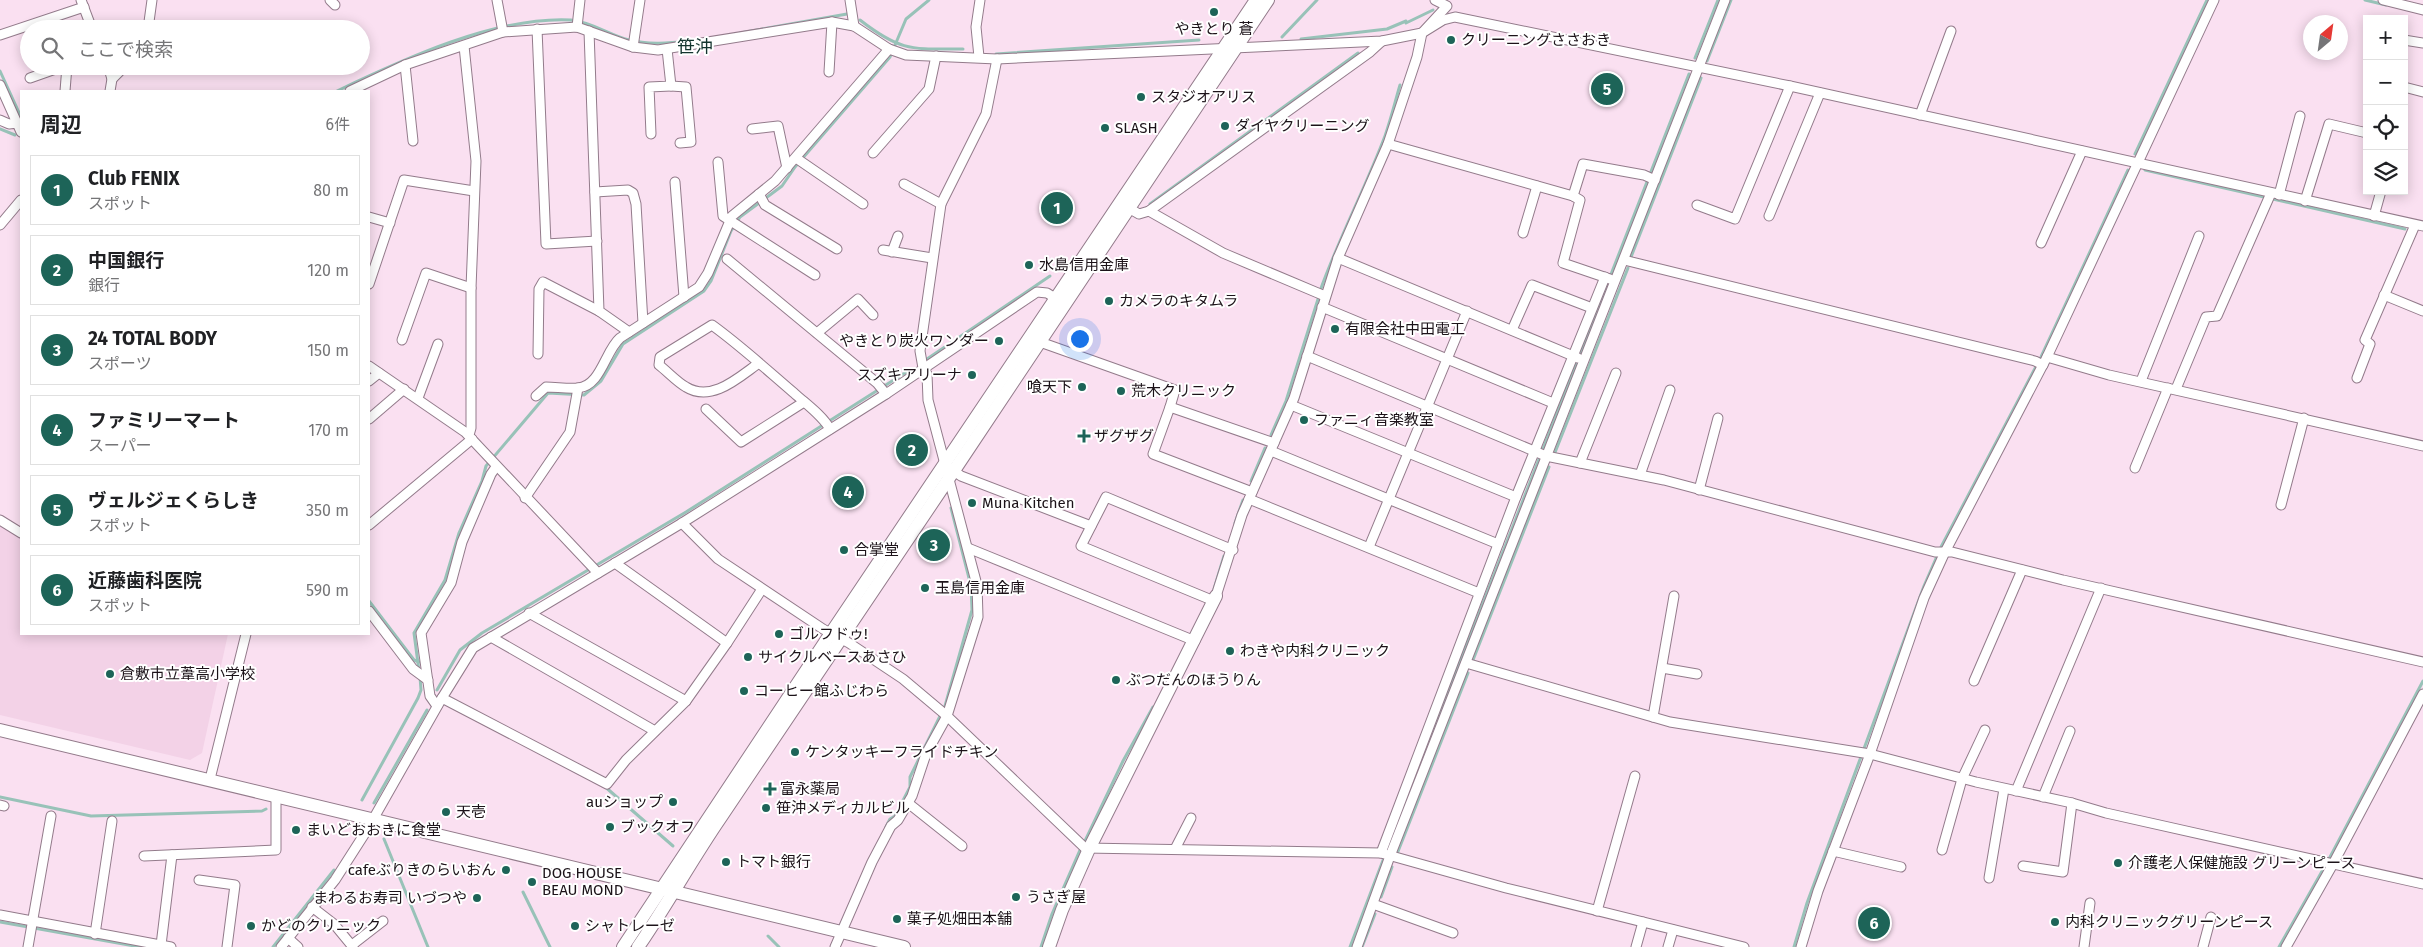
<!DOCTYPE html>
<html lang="ja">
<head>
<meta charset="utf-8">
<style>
	body { margin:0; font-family:"Fira Sans","Noto Sans JP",sans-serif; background:#f2f2f2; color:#202124 }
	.controls { position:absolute; right:15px; top:15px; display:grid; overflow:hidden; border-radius:0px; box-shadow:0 2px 12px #0003 }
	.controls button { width:45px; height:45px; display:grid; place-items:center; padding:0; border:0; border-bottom:1px solid #e0e0e0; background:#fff; color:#202124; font:25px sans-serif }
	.compass { position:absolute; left:2303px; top:15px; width:45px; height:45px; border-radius:50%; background:#fff; box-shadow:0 2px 12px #0003; rotate:29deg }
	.you { position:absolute; left:1079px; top:338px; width:18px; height:18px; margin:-12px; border:4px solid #fff; border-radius:50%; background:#1a73e8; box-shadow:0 0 0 8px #1a73e833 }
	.badge { display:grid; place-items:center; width:32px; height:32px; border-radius:50%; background:#1d6458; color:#fff; font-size:16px; font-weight:700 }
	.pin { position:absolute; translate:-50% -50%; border:2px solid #fff; box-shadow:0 1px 5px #0006 }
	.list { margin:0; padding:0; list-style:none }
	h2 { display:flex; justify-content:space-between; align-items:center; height:65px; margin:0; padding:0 20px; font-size:21px }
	h2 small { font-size:16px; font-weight:400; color:#757577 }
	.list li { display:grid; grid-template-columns:32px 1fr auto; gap:15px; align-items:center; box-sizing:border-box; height:70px; margin:0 10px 10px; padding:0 10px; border:1px solid #e0e0e0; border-radius:0px }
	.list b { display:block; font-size:19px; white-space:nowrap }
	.list p { margin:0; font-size:16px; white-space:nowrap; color:#757577 }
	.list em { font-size:16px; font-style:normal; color:#757577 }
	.icon { flex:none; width:28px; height:28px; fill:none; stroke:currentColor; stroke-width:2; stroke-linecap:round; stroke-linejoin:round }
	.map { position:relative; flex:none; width:2423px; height:947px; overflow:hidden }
	.search { position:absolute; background:#fff; box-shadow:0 2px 12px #0003; left:20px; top:20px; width:350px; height:55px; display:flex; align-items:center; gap:12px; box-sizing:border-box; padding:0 18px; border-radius:28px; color:#757577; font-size:19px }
	.panel { position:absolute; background:#fff; box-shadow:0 2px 12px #0003; left:20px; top:90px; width:350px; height:545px; border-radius:0px }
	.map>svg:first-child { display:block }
	.built { fill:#f3d2e7 }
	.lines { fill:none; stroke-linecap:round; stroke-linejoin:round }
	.stream { stroke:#98c2b8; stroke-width:3 }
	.street-casing { stroke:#937b8b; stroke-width:11 }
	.secondary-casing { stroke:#937b8b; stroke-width:14 }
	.street { stroke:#fff; stroke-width:9 }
	.secondary { stroke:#fff; stroke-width:12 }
	.poi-dot { fill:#1d6458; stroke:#fff; stroke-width:2 }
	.labels { text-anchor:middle; stroke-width:4; stroke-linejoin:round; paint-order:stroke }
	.poi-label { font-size:15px; fill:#1c1319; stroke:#fff; text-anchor:start }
	.quarter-label { font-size:18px; fill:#13342e; stroke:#fff }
</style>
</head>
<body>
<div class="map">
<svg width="2423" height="947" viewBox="0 0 2423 947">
	<rect width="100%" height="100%" fill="#fae0f1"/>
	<!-- built -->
	<polygon class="built" points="0,523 21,535 21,634 228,634 202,753 190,760 0,715"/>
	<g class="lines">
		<!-- stream -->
		<g class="stream">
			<polyline points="2365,0 2386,5"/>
			<path d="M860,20c41,32 52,29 103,29"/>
			<polyline points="1406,23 1433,10"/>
			<polyline points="740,33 847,14"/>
			<polyline points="1282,37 1317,0"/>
			<polyline points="1301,39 1387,29 1406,21"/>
			<polyline points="996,54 1199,40"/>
			<polyline points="1695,58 1718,0"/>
			<polyline points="1707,61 1731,0"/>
			<polyline points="0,71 21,117"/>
			<path d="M337,91c67,-32 159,-75 234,-71 21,2 38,15 58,20 19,5 41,3 60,1"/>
			<polyline points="0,129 15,135"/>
			<polyline points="2135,154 2207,0"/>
			<polyline points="2145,170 2405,229"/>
			<polyline points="1150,204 1358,53"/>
			<polyline points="1631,257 1701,78"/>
			<path d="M1320,291c19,-53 45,-102 65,-155 6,-17 10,-34 15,-51"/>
			<polyline points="927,359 1050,276"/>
			<polyline points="1271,435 1286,401 1319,296"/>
			<polyline points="1554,455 1628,268"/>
			<polyline points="1251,481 1265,448"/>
			<polyline points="1235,523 1243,500"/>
			<polyline points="1214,589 1224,556"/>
			<polyline points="369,601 414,660 419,662"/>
			<polyline points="1473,660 1549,467"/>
			<polyline points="419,671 414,633 445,580 459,533 482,481 486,466 548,393 584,395 601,381 623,344 704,291 711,281 731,231 740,217 782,186 795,167 890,57 906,19 929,0"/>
			<polyline points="437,690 460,650 482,633 686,512 911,369"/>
			<polyline points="603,785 673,846"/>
			<polyline points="0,797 91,816 262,811 266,809"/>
			<polyline points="362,800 418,698 421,690 420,677"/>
			<polyline points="374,803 427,710"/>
			<polyline points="1399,819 1689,74"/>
			<polyline points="886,827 890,819 895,816 910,787 910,777 945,706 972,610 971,586 951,508"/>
			<polyline points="384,839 428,947"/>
			<polyline points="1085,841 1123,761 1153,707"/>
			<polyline points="1397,854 1468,673"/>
			<polyline points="523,892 550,947"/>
			<polyline points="1381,897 1392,867"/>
			<polyline points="0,922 140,947"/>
			<polyline points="768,936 779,947"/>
			<polyline points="273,947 334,870"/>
			<polyline points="1041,947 1052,914 1080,850"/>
			<polyline points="1350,947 1385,855"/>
			<polyline points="1362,947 1375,914"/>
			<polyline points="1794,947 1807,903 1924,586 1941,547 2041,357 2128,170"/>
			<polyline points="2279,947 2329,859 2423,681"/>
		</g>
		<defs>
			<g id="street">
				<polyline points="81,0 92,29"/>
				<polyline points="330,0 335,5"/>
				<polyline points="497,0 503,32"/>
				<polyline points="850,0 854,26"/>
				<polyline points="2383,0 2423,10"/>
				<polyline points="577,27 580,0"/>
				<polyline points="148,29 152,0"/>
				<polyline points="537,29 546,244 597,241"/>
				<polyline points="589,31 599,311 629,332"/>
				<polyline points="0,35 84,7"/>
				<polyline points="2404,40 2423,43"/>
				<polyline points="464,46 476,161 471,288 471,428 469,435"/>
				<polyline points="633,47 640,0"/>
				<polyline points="979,57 976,27 980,0"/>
				<polyline points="405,65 413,141"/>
				<polyline points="108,66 112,79 110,91"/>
				<polyline points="829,72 832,22"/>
				<polyline points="30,78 64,66"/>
				<polyline points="112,79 125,66"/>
				<polyline points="0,85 17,123"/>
				<polyline points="671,86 686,87 691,142 680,143"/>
				<polyline points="2404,87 2423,92"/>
				<polyline points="65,91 67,66"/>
				<polyline points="350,91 405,65 503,32 577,27 633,47 658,50 832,22 854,26 889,49 906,55 997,59 1382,41 1422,33 1443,20 1455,17 1790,86 2423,226"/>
				<polyline points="1920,115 1951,31"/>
				<polyline points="0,120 9,124 17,123 21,132"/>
				<polyline points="752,129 778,126 787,168"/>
				<polyline points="651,134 649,87 671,86 667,49"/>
				<polyline points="1388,144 1573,196"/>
				<polyline points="873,153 929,89 936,56"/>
				<polyline points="796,158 863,204"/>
				<polyline points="718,162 723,216 815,275"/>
				<polyline points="675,182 684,297"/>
				<polyline points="904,184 941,204"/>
				<polyline points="595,192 628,190 633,193 636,204 643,323"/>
				<polyline points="759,194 765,205 837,249"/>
				<polyline points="2279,195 2300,116"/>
				<polyline points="2305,201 2329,124 2367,133"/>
				<polyline points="1697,205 1735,219 1790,86"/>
				<polyline points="1125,206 1139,214 1149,211 1370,52 1382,41"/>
				<polyline points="1149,211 1223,253 1325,296"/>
				<polyline points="1769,216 1820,93"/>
				<polyline points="2374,216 2381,191"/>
				<polyline points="369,217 390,223"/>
				<polyline points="0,225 21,200"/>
				<polyline points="1523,233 1537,186"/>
				<polyline points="2041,243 2082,151"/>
				<polyline points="883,250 932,258"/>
				<polyline points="892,252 898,236"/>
				<polyline points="1338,258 1578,358"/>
				<polyline points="727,259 877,383 886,394"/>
				<polyline points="1624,260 2035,361 2043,365"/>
				<polyline points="1610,279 1563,263 1580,200 1573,196 1583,164 1644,175 1655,180"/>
				<polyline points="369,284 404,180 474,191"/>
				<polyline points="2384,295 2423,311"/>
				<polyline points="1322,307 1553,403"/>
				<polyline points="1512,330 1532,285 1592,308"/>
				<polyline points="817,333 858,299 873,315"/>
				<polyline points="402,340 426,273 471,288"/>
				<polyline points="1040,342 1175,390 1170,407"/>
				<polyline points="538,354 539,289 543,282 599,311"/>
				<polyline points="1307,356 1546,456 1664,480 1935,552 1952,552 2063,580 2423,662"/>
				<polyline points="2047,357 2109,375 2423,446"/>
				<path d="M759,363c-20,14 -47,40 -73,24 -9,-5 -18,-15 -27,-22l1,-8 52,-32c29,21 55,45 82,68 12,11 28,22 36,36"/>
				<polyline points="369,366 465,432 598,573"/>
				<polyline points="2357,378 2370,344 2365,340 2415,225"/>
				<polyline points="369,381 379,373"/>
				<polyline points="2141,381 2199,236"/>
				<polyline points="2176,389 2206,317 2217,316 2271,193"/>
				<path d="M536,396l10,-9c10,0 22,2 32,1 23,-2 27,-37 42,-50l79,-51 9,-14 24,-57 43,-35 114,-132"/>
				<polyline points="418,398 438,344"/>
				<polyline points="1291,405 1516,497"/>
				<polyline points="706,409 741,442 804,402"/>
				<polyline points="369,419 404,389"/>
				<polyline points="1271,451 1498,544"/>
				<polyline points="1580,463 1616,373"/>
				<polyline points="2135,468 2168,388"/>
				<polyline points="951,469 961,476 1091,526"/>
				<polyline points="1640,475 1670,390"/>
				<polyline points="1699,490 1718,418"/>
				<polyline points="1252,492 1153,454 1170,407 1274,443"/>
				<polyline points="525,498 570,432 578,388"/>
				<polyline points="1249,499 1479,593"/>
				<polyline points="2281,505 2304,418"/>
				<polyline points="0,520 21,533"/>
				<polyline points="682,523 718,559 823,629 849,643 903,679 947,716 1085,848 1381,853 1506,888 1744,947"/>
				<polyline points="369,525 472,439"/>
				<polyline points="1369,547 1467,311"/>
				<polyline points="968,548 1195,641"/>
				<polyline points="615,563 727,643"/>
				<polyline points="1216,596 1242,515 1294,398 1338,258 1388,144 1417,57 1422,33 1447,6 1435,0"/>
				<polyline points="1214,601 1081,546 1106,497 1233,550"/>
				<polyline points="369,611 413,669 428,680"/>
				<polyline points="529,613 686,701"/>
				<polyline points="491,637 655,731"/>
				<polyline points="1466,663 1670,722 1870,754 1976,782 2072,803 2106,813 2423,884"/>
				<polyline points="1662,668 1697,674"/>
				<polyline points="1974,681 2022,570"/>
				<polyline points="442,698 607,784 626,760 686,701 727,643 762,589"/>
				<polyline points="437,706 430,696 421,633 451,583 462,542 491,474 496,467"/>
				<polyline points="1653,717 1674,596"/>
				<polyline points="210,779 246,634"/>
				<polyline points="2016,791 2101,588"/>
				<polyline points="2043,797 2070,731"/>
				<polyline points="908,803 962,846"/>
				<polyline points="0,805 4,806"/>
				<polyline points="1175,849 1191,818"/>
				<polyline points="1942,850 1962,779 1985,730"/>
				<polyline points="1833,851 1901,867"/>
				<polyline points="1381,853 1516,497 1605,277"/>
				<polyline points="144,856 276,850 276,796"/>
				<polyline points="2023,866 2063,872 2072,803"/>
				<polyline points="1989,878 2004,789"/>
				<polyline points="199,880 235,885 227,947"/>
				<polyline points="1373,904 1453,933"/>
				<polyline points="312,907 334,924 353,947"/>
				<polyline points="1597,911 1635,776"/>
				<polyline points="0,915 171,947"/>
				<polyline points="95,934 112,821"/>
				<polyline points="288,938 298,947"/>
				<polyline points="161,945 172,855"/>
				<polyline points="352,945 383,921"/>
				<polyline points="28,947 51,816"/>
				<polyline points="281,947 335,880 367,830 442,698 473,648 682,523 886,394 1037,292 1047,293 1060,301"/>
				<polyline points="835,947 872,862 891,826 898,820 912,796 926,754 947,716 978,617 977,585 928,400 927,374 923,368 920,351 941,204 986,114 997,59"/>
				<polyline points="1357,947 1390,856 1725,0"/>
				<polyline points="1636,947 1643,922"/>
				<polyline points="1668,947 1673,930"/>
				<polyline points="1801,947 1818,891 1870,754 1924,598 1945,552 2047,357 2214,0"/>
				<polyline points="2084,947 2090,903"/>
				<polyline points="2203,947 2211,917"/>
				<polyline points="2286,947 2333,864 2423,694"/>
			</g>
			<g id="secondary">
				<polyline points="0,730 904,947"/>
				<polyline points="623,947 831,633 1256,0"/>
				<path d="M638,947c29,-42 54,-88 83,-130 184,-271 365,-545 547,-817"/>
				<polyline points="1049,947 1062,910 1089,849 1216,596"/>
			</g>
		</defs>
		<!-- street casing -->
		<use href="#street" class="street-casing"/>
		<!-- secondary casing -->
		<use href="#secondary" class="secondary-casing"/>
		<!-- street -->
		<use href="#street" class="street"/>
		<!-- secondary -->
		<use href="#secondary" class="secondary"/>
	</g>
	<!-- markers -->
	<g class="poi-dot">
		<circle cx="1214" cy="12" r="5"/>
		<circle cx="1451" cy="40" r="5"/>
		<circle cx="1141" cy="97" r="5"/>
		<circle cx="1225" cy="126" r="5"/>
		<circle cx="1105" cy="128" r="5"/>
		<circle cx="1029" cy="265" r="5"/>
		<circle cx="1109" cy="301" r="5"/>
		<circle cx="1335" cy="329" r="5"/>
		<circle cx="999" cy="341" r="5"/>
		<circle cx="972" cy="375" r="5"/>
		<circle cx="1082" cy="387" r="5"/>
		<circle cx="1121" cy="391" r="5"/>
		<circle cx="1304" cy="420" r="5"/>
		<path d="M1081.5 428.5h5v5h5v5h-5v5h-5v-5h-5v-5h5z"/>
		<circle cx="972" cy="503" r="5"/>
		<circle cx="844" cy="550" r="5"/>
		<circle cx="925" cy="588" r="5"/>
		<circle cx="779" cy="634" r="5"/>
		<circle cx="1230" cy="651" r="5"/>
		<circle cx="748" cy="657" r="5"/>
		<circle cx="110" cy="674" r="5"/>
		<circle cx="1116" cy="680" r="5"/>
		<circle cx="744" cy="691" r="5"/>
		<circle cx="795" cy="752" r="5"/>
		<path d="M767.5 781.5h5v5h5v5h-5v5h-5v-5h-5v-5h5z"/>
		<circle cx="673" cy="802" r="5"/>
		<circle cx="766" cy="808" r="5"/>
		<circle cx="446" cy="812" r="5"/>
		<circle cx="610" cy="827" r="5"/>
		<circle cx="296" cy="830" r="5"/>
		<circle cx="726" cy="862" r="5"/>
		<circle cx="2118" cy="863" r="5"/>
		<circle cx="506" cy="870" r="5"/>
		<circle cx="532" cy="882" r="5"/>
		<circle cx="1016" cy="897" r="5"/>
		<circle cx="477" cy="898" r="5"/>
		<circle cx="897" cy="919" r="5"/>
		<circle cx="2055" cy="922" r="5"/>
		<circle cx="251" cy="926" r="5"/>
		<circle cx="575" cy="926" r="5"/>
	</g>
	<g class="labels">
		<!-- poi labels -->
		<g class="poi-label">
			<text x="1214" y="34" text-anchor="middle">やきとり 蒼</text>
			<text x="1461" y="45">クリーニングささおき</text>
			<text x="1151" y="102">スタジオアリス</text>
			<text x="1235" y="131">ダイヤクリーニング</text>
			<text x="1115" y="133">SLASH</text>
			<text x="1039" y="270">水島信用金庫</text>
			<text x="1119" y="306">カメラのキタムラ</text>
			<text x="1345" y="334">有限会社中田電工</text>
			<text x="989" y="346" text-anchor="end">やきとり炭火ワンダー</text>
			<text x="962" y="380" text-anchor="end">スズキアリーナ</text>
			<text x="1072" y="392" text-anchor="end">喰天下</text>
			<text x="1131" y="396">荒木クリニック</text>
			<text x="1314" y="425">ファニィ音楽教室</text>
			<text x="1094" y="441">ザグザグ</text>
			<text x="982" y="508">Muna Kitchen</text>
			<text x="854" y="555">合掌堂</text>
			<text x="935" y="593">玉島信用金庫</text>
			<text x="789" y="639">ゴルフドゥ!</text>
			<text x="1240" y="656">わきや内科クリニック</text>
			<text x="758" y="662">サイクルベースあさひ</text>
			<text x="120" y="679">倉敷市立葦高小学校</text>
			<text x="1126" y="685">ぶつだんのほうりん</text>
			<text x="754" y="696">コーヒー館ふじわら</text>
			<text x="805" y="757">ケンタッキーフライドチキン</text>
			<text x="780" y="794">富永薬局</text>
			<text x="663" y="807" text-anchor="end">auショップ</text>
			<text x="776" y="813">笹沖メディカルビル</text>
			<text x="456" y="817">天壱</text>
			<text x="620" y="832">ブックオフ</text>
			<text x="306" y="835">まいどおおきに食堂</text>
			<text x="736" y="867">トマト銀行</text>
			<text x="2128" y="868">介護老人保健施設 グリーンピース</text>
			<text x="496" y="875" text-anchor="end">cafeぶりきのらいおん</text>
			<text x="542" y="878">DOG HOUSE<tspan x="542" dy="17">BEAU MOND</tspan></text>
			<text x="1026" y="902">うさぎ屋</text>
			<text x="467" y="903" text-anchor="end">まわるお寿司 いづつや</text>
			<text x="907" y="924">菓子処畑田本舗</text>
			<text x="2065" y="927">内科クリニックグリーンピース</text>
			<text x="261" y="931">かどのクリニック</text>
			<text x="585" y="931">シャトレーゼ</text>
		</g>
		<!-- quarter labels -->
		<g class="quarter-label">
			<text x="695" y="53">笹沖</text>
		</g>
	</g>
</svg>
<div class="controls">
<button>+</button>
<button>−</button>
<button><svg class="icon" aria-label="locate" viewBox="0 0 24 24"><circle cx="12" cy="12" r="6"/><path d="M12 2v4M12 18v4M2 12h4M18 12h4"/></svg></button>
<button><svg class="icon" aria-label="layers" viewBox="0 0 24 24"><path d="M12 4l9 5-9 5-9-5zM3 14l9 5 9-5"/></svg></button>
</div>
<svg class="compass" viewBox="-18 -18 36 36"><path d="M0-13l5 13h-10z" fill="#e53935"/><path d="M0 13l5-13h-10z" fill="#757577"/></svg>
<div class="you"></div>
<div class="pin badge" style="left:1057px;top:208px">1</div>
<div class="pin badge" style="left:912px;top:450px">2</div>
<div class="pin badge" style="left:934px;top:545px">3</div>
<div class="pin badge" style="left:848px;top:492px">4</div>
<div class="pin badge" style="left:1607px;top:89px">5</div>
<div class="pin badge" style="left:1874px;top:923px">6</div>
<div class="search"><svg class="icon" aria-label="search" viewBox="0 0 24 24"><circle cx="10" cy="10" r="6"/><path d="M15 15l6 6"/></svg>ここで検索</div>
<section class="panel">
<h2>周辺<small>6件</small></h2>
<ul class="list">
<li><span class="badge">1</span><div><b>Club FENIX</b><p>スポット</p></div><em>80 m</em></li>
<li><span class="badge">2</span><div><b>中国銀行</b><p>銀行</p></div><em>120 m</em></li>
<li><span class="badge">3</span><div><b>24 TOTAL BODY</b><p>スポーツ</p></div><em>150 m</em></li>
<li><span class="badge">4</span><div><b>ファミリーマート</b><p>スーパー</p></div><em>170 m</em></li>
<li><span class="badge">5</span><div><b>ヴェルジェくらしき</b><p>スポット</p></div><em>350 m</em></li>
<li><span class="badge">6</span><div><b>近藤歯科医院</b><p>スポット</p></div><em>590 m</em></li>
</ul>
</section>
</div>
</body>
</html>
